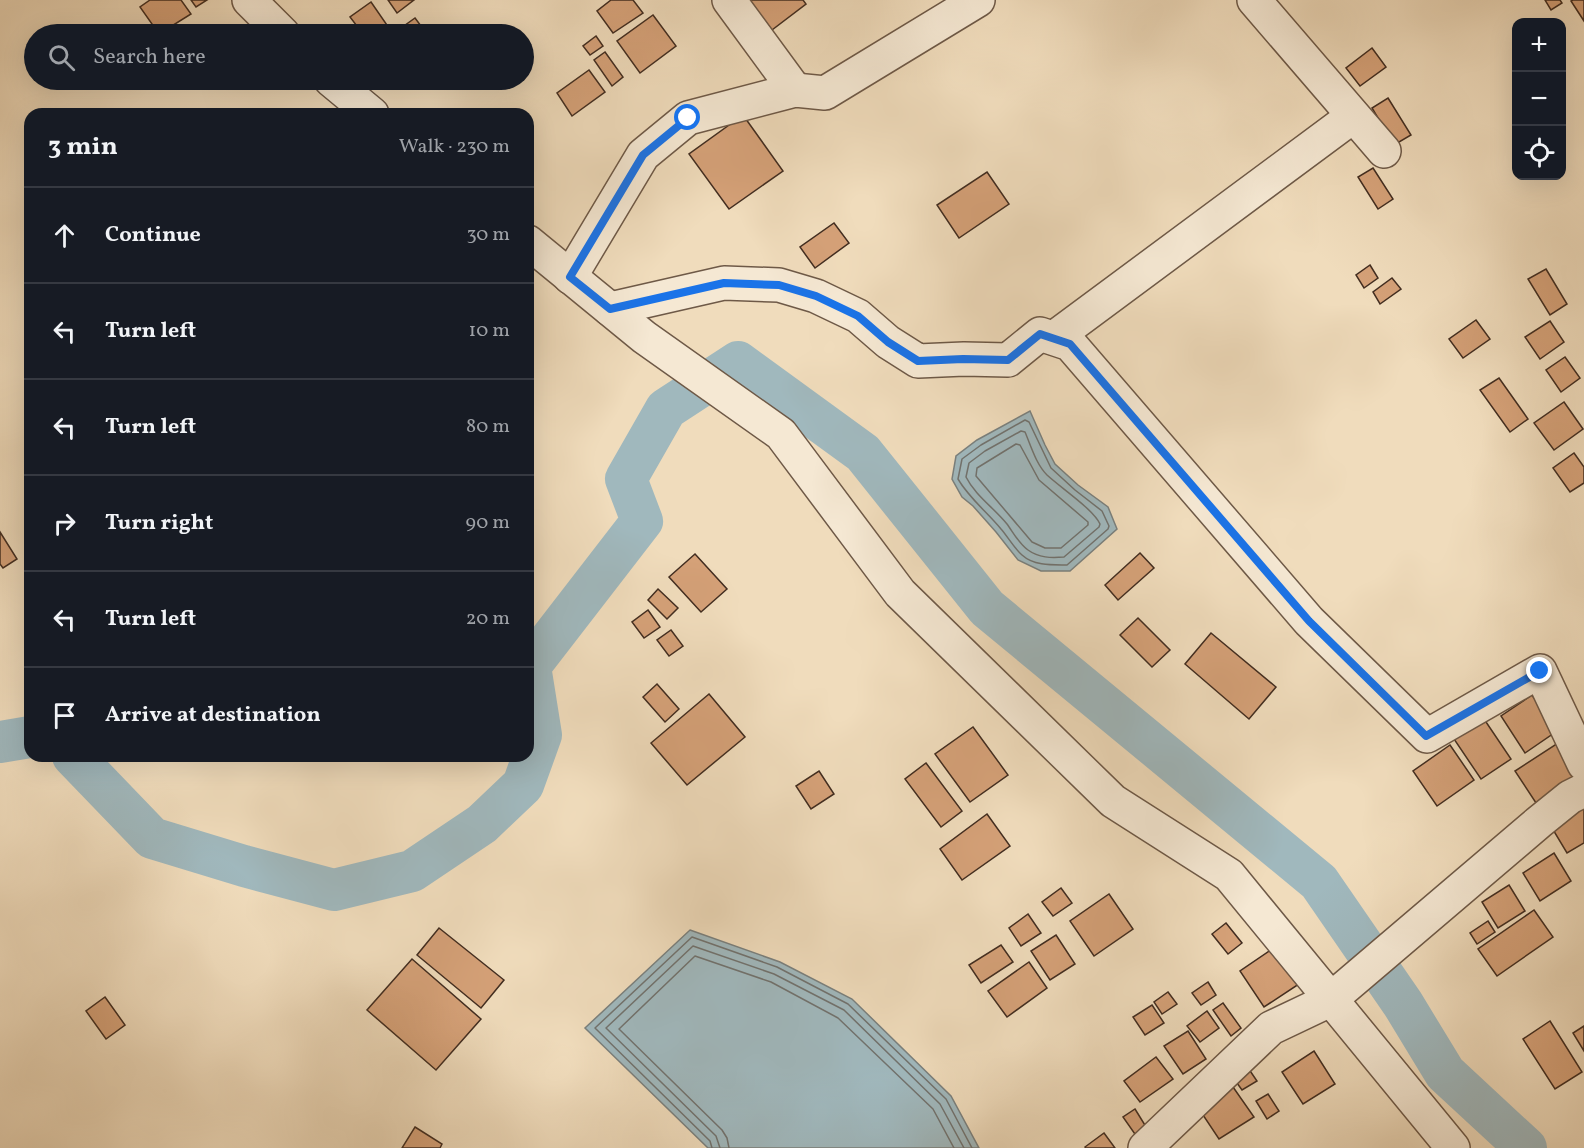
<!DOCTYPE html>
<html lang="en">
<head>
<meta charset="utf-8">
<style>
	body { margin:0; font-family:Vollkorn,serif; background:#20242c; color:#f1f3f6 }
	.controls { position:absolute; right:18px; top:18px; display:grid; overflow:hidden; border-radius:12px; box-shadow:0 6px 24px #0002 }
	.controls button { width:54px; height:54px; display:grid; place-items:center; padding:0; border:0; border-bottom:2px solid #363941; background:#171b24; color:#f1f3f6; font:30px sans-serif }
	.stop { position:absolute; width:18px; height:18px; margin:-14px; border:4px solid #1a73e8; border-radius:50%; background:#fff }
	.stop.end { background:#1a73e8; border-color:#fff; box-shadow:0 2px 6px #0008 }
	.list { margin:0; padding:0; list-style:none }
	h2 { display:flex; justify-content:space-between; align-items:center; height:78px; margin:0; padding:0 24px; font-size:26px }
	h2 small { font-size:20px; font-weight:400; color:#9ea1a6 }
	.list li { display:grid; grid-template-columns:39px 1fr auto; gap:18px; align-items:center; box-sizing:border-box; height:96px; padding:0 24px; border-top:2px solid #363941 }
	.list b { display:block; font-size:22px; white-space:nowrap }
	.list em { font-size:20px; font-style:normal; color:#9ea1a6 }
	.icon { flex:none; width:33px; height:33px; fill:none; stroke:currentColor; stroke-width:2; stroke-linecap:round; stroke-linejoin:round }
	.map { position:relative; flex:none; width:1584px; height:1148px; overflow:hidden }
	.search { position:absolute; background:#171b24; box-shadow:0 6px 24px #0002; left:24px; top:24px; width:510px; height:66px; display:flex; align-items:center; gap:15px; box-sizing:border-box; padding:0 21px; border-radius:33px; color:#9ea1a6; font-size:22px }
	.panel { position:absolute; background:#171b24; box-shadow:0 6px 24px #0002; left:24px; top:108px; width:510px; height:654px; border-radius:18px }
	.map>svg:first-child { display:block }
	.water { fill:#a0b8bd; stroke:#7a807e; stroke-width:1.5 }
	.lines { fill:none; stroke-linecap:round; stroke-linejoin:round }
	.shore { stroke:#71726e; stroke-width:1.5 }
	.canal { stroke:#a0b8bd; stroke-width:42 }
	.building { fill:#d5a178; stroke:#422d20; stroke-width:1.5 }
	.street-casing { stroke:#6e5947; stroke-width:36 }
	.street { stroke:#f5e8d3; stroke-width:33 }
	.route { stroke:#1a73e8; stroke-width:8 }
</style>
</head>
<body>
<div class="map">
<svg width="1584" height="1148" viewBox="0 0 1584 1148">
	<rect width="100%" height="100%" fill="#f0dcbc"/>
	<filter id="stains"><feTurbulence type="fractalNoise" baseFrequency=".00333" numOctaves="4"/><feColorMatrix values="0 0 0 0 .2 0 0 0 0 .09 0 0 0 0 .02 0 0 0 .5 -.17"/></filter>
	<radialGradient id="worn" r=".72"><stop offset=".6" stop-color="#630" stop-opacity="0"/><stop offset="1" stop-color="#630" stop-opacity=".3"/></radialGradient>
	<!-- water -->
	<g class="water">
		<polygon points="1030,411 1045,445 1055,464 1078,485 1108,507 1117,529 1070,571 1041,571 1018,560 996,532 973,506 962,497 952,479 956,456 977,440"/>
		<polygon points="690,930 780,962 852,999 951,1096 979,1148 708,1148 585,1028"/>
	</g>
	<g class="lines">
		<!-- shore -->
		<g class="shore">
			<path d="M1025,420l4,2 22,46 24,22 27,21 7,15 -1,3 -41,36c-15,0 -33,1 -45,-10 -8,-7 -14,-18 -21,-26 -14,-17 -32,-31 -43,-50l4,-20 19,-14z"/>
			<path d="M1021,431l4,1c6,14 11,32 22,43 14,13 46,34 53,49l-1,3 -35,30c-13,1 -25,1 -36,-7 -9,-6 -15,-18 -21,-26 -13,-16 -32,-29 -41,-47l3,-14 16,-12z"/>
			<polygon points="1016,444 1020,445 1039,480 1088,522 1088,525 1061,548 1045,548 1032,542 976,476 977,468"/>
			<polyline points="712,1148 710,1141 595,1028 692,937 777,967 848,1004 946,1099 972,1148"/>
			<polyline points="720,1148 716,1136 606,1028 693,946 774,974 844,1010 940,1104 964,1148"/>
			<polyline points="729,1148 727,1138 722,1130 619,1029 695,956 771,982 838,1018 933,1109 954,1148"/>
		</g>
		<!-- canal -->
		<g class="canal">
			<polyline points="0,742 30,737"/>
			<polyline points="73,756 152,838 244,866 334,890 412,871 482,824 523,785 541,735 530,666 642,521 626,479 666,409 738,362 863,453 987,608 1319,882 1403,1004 1445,1073 1526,1148"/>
		</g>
	</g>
	<!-- building -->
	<g class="building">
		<polygon points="150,0 181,0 191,14 159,34 140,7"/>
		<polygon points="191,0 207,0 196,7"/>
		<polygon points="388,0 414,0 397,13"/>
		<polygon points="611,0 633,0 643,13 613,33 597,11"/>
		<polygon points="744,0 803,0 806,4 768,33"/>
		<polygon points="1545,0 1560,0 1562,3 1551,10"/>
		<polygon points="1573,0 1584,0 1584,21 1571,1"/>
		<polygon points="371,2 389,28 380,34 363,34 350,17"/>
		<polygon points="653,15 676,46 640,73 617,41"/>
		<polygon points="415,18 427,34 399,34 397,31"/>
		<polygon points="596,36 603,46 590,55 583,46"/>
		<polygon points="1372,48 1386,67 1360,86 1346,68"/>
		<polygon points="605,52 623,77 612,86 594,60"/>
		<polygon points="589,70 605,92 572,116 557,93"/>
		<polygon points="1388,98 1411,135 1394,145 1372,108"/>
		<polygon points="743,115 783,171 729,209 689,154"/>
		<polygon points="1373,168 1393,199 1378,209 1358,177"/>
		<polygon points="987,172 1009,204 959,238 937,205"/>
		<polygon points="834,223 849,243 815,268 800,247"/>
		<polygon points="1370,265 1378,278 1364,288 1356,275"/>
		<polygon points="1546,269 1567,304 1550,315 1528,279"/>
		<polygon points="1392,278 1401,289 1380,304 1373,292"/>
		<polygon points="1476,320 1490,339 1463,358 1449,339"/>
		<polygon points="1550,321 1564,342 1540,359 1525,337"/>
		<polygon points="1565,357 1580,378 1561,392 1546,370"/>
		<polygon points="1499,378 1528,419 1510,432 1480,390"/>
		<polygon points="1564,402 1583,429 1554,450 1534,423"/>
		<polygon points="1574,453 1584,467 1584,483 1570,492 1553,468"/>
		<polygon points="0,532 17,559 3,568 0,564"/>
		<polygon points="1140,553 1154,568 1118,600 1105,585"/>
		<polygon points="695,554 727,589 701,612 669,577"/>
		<polygon points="658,589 678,608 667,619 648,600"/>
		<polygon points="648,610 660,627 644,638 632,622"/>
		<polygon points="1138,618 1170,650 1152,667 1120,635"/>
		<polygon points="671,630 683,646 669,656 657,640"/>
		<polygon points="1211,633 1276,687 1249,719 1185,664"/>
		<polygon points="657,684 679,709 665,722 643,697"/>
		<polygon points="709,694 745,737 687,785 651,743"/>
		<polygon points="1532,695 1557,731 1525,753 1501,716"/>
		<polygon points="1484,719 1511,759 1481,779 1454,739"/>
		<polygon points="973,727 1008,775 970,802 935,754"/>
		<polygon points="1558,743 1581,778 1538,806 1515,771"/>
		<polygon points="1450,745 1474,780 1437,806 1413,771"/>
		<polygon points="926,763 962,811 941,827 905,779"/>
		<polygon points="819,771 834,794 811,809 796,786"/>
		<polygon points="1584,802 1584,843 1567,853 1549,823"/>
		<polygon points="987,814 1010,846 962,880 940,849"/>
		<polygon points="1554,853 1571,881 1540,901 1523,873"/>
		<polygon points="1509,885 1525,911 1498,928 1482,902"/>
		<polygon points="1061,888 1072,903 1053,916 1042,902"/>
		<polygon points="1109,894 1133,929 1094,956 1070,921"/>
		<polygon points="1534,910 1553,937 1497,976 1478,949"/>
		<polygon points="1028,914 1041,933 1021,946 1009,928"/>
		<polygon points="1488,921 1495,932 1477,944 1470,933"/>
		<polygon points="1226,923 1242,943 1228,954 1212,934"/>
		<polygon points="439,928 504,980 481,1008 417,955"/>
		<polygon points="1056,935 1075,964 1050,980 1031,951"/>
		<polygon points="1001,945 1013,962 981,983 969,965"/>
		<polygon points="1278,945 1302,982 1264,1007 1240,971"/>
		<polygon points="412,959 481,1019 436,1070 367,1010"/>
		<polygon points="1029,962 1047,988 1007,1017 988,991"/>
		<polygon points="1208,982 1216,995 1201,1005 1192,993"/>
		<polygon points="1168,992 1177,1004 1162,1014 1154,1002"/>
		<polygon points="105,997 125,1025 106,1039 86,1011"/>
		<polygon points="1223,1003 1241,1028 1231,1036 1213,1010"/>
		<polygon points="1152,1005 1164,1023 1145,1035 1133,1017"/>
		<polygon points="1207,1011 1219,1028 1200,1042 1187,1026"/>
		<polygon points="1550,1021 1582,1072 1555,1089 1523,1039"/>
		<polygon points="1584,1026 1584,1051 1573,1033"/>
		<polygon points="1188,1031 1206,1059 1183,1074 1164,1046"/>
		<polygon points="1314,1051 1335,1084 1303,1104 1282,1072"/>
		<polygon points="1156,1057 1173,1079 1140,1102 1124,1081"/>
		<polygon points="1244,1062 1257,1081 1242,1090 1229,1072"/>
		<polygon points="1233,1087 1254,1117 1219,1139 1199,1109"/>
		<polygon points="1268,1094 1279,1111 1267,1119 1256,1101"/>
		<polygon points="1135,1109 1148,1130 1137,1137 1123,1117"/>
		<polygon points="415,1127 442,1144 440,1148 402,1148"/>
		<polygon points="1104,1133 1115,1148 1086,1148 1085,1147"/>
	</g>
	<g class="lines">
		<defs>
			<g id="street">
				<polyline points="249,0 283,34"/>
				<polyline points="729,0 795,90"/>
				<polyline points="1254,0 1384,151"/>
				<polyline points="331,80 372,114"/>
				<polyline points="528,242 644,337 781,434 900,593 1113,801 1229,875 1453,1148"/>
				<polyline points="570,277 643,155 688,118 795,90 825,93 978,0"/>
				<polyline points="610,309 724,283 779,285 816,296 858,316 888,342 918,361 964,359 1008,360 1040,334 1070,344 1309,621 1427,736 1540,671 1584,764"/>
				<polyline points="1054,338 1352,117"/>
				<polyline points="1145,1148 1271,1028 1330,1000 1539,822 1570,797 1584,790"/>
			</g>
		</defs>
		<!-- street casing -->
		<use href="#street" class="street-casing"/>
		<!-- street -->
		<use href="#street" class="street"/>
	</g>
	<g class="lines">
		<!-- route -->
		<polyline class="route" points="688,118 643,155 570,277 610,309 724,283 779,285 816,296 858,316 888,342 918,361 963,359 1008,360 1040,334 1070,344 1309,621 1426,736 1540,671"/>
	</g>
	<rect width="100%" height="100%" filter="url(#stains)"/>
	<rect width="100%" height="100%" fill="url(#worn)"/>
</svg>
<div class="controls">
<button>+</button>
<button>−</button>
<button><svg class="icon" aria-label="locate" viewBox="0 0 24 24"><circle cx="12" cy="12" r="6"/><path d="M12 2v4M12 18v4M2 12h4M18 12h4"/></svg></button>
</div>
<div class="stop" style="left:688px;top:118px"></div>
<div class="stop end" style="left:1540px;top:671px"></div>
<div class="search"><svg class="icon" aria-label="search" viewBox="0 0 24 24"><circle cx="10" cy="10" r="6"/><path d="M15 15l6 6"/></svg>Search here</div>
<section class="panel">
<h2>3 min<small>Walk · 230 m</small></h2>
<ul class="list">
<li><svg class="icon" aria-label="ahead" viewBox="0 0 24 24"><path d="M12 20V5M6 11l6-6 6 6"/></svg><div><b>Continue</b></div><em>30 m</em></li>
<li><svg class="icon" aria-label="left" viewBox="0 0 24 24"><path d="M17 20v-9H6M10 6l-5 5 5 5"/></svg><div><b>Turn left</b></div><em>10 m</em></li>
<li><svg class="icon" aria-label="left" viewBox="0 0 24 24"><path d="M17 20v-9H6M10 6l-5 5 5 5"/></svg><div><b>Turn left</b></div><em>80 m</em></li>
<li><svg class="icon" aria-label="right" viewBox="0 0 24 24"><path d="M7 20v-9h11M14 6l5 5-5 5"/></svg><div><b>Turn right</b></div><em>90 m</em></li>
<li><svg class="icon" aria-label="left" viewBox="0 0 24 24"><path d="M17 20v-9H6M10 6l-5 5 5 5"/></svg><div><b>Turn left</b></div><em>20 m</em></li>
<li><svg class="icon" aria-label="arrive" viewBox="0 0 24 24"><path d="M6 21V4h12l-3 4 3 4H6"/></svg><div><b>Arrive at destination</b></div></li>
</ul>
</section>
</div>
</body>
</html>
